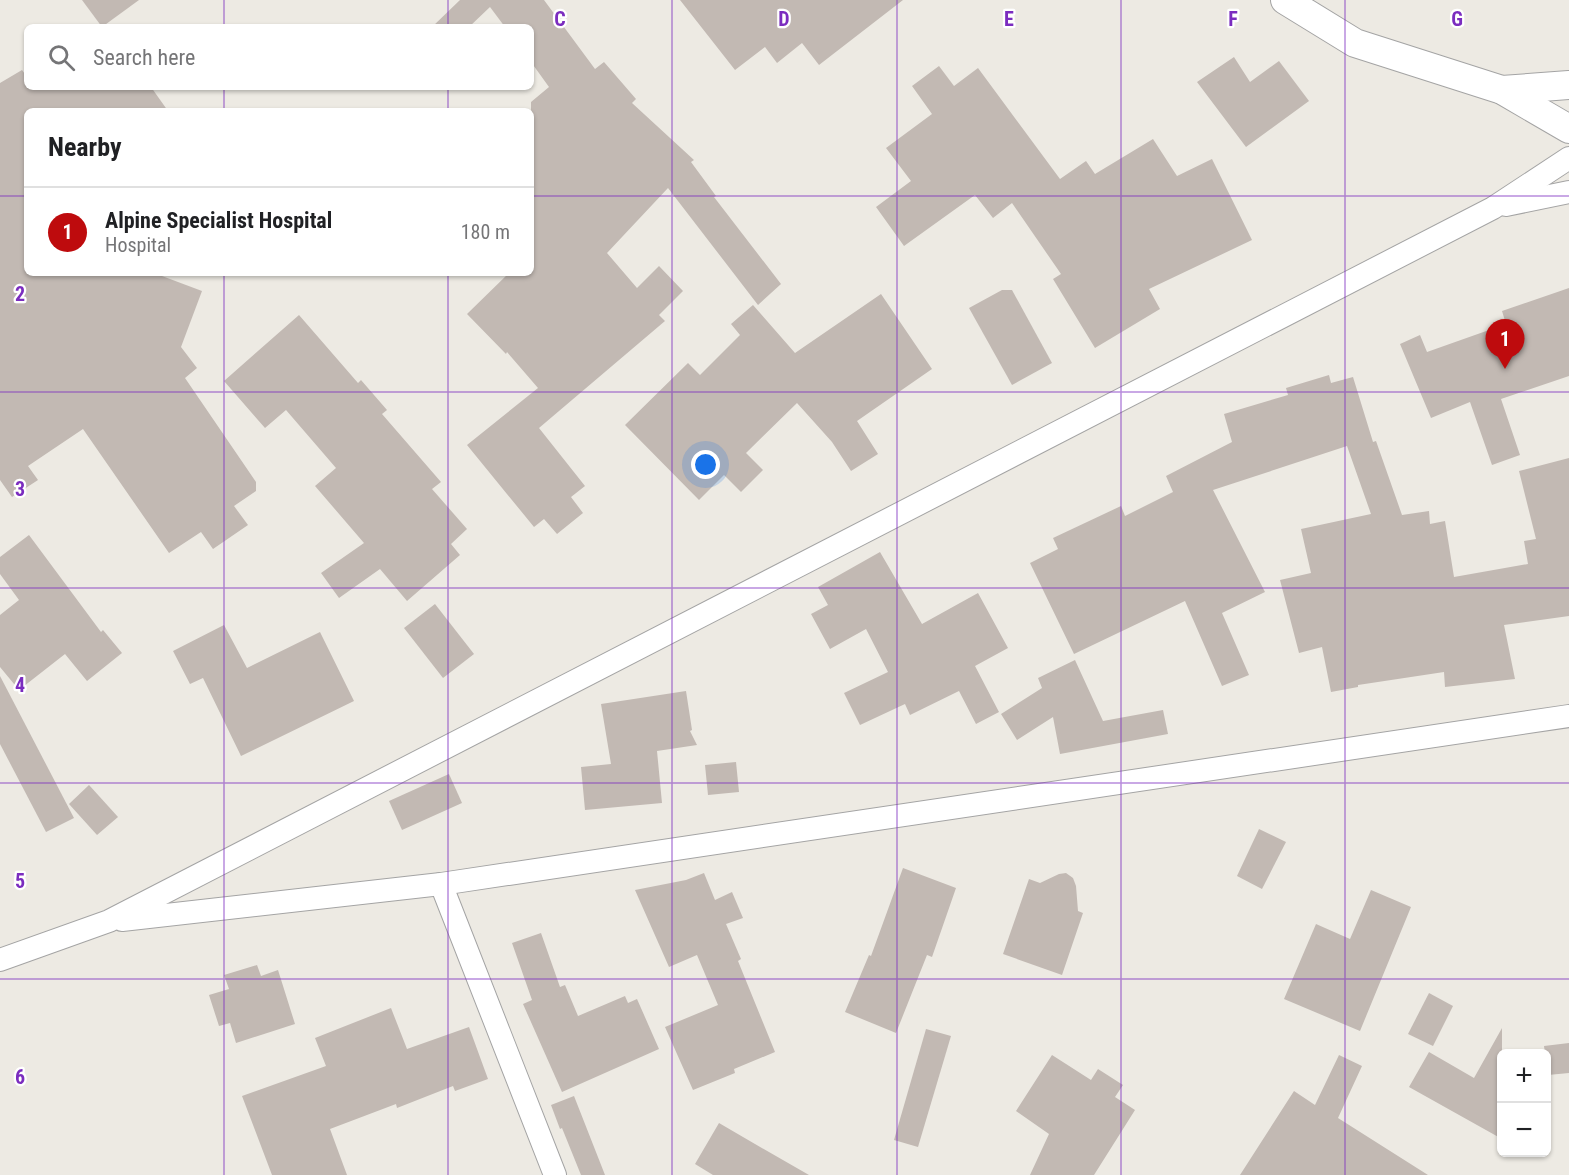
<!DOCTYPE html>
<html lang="en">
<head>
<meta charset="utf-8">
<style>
	body { margin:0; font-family:"Roboto Condensed",sans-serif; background:#f6f6f6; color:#202124 }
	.controls { position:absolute; right:18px; bottom:18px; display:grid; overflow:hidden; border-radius:9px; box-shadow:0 2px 4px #0004 }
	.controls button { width:54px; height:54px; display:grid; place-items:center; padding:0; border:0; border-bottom:2px solid #e0e0e0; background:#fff; color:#202124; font:30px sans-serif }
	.you { position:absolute; left:706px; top:465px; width:21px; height:21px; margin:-15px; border:4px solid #fff; border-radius:50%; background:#1a73e8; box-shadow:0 0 0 9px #1a73e833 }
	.badge { display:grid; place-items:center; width:39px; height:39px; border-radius:50%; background:#be0b0d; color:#fff; font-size:20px; font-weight:700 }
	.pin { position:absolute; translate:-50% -50px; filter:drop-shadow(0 2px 3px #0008) }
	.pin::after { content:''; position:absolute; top:32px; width:21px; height:18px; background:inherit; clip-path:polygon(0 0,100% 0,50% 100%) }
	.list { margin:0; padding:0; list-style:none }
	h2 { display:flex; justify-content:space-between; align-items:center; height:78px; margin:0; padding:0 24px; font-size:26px }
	h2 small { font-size:20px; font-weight:400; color:#757577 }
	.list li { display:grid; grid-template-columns:39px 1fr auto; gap:18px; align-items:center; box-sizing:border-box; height:90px; padding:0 24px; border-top:2px solid #e0e0e0 }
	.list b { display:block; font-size:22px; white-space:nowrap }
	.list p { margin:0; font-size:20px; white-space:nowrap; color:#757577 }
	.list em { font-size:20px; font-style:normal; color:#757577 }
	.icon { flex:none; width:33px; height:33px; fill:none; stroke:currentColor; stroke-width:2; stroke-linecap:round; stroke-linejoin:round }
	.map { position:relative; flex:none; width:1569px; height:1175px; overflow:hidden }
	.search { position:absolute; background:#fff; box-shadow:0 2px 4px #0004; left:24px; top:24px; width:510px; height:66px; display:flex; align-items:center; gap:15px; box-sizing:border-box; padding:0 21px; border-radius:9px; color:#757577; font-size:22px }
	.panel { position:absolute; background:#fff; box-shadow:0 2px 4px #0004; left:24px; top:108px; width:510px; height:168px; border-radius:9px }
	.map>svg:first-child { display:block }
	.building { fill:#c2b9b3 }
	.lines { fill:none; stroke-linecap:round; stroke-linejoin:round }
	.minor-casing { stroke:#a4a4a4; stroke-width:24 }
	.tertiary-casing { stroke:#a4a4a4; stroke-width:30 }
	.minor { stroke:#fff; stroke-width:22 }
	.tertiary { stroke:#fff; stroke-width:28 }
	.grid { fill:none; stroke:#7b2cbf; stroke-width:1.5; stroke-opacity:0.55 }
	.grid-label { font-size:20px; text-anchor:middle; font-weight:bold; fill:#7b2cbf; stroke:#fff; stroke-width:4.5; stroke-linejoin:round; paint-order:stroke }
</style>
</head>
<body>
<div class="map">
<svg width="1569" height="1175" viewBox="0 0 1569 1175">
	<rect width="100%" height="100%" fill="#edeae3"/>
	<!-- building -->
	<g class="building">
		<polygon points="82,0 139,0 102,27"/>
		<polygon points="460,0 544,0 595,69 604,62 636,99 632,103 694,160 691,162 716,196 714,197 781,284 758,305 668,188 607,253 637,288 659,266 683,291 659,315 665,321 539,428 585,486 571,497 583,513 557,534 544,519 534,527 467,445 538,388 507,352 506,354 467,314 509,273 531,273 531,102 549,87 531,62 531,27 505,27 490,7 469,27 432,27"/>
		<polygon points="680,0 903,0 819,65 802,43 777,63 765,47 735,70"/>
		<polygon points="1234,57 1250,82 1279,61 1309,101 1246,147 1197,82"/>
		<polygon points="939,66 954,86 978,68 1060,179 1086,161 1095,174 1153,139 1177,176 1212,159 1252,240 1149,289 1160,309 1095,348 1053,279 1061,274 1012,203 993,218 975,195 904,246 876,207 911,181 886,148 932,114 912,86"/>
		<polygon points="22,70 27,77 27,87 151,87 168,111 27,111 27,273 154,273 202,291 181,347 197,368 185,378 256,482 256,491 234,506 248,525 213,549 201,532 169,553 83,429 28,466 38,480 12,497 0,480 0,83"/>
		<polygon points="1569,288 1569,376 1501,399 1520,455 1492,465 1470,402 1431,418 1400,344 1420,335 1427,352 1506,324 1502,311"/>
		<polygon points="1002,290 1012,290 1052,363 1012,385 969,308"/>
		<polygon points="881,294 932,369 857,421 878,454 851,471 832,442 797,403 746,453 763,470 741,492 724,475 699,500 625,425 688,363 700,375 740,335 731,324 753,305 795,353"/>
		<polygon points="299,315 358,383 361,380 387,410 382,414 441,482 432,489 467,529 451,544 460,555 407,601 380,569 339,598 321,573 364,543 315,486 336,468 286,410 265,428 224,381"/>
		<polygon points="1329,375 1331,383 1353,377 1373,442 1376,441 1402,515 1429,511 1430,524 1445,521 1454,577 1528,564 1524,541 1536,539 1519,471 1569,458 1569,616 1504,625 1515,679 1445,687 1444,672 1358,685 1358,687 1331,692 1322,647 1299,653 1280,580 1311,573 1301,529 1371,514 1347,446 1213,490 1265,592 1222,613 1249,675 1222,686 1185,601 1074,654 1030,563 1058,549 1053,538 1121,506 1125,516 1173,492 1166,476 1232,442 1224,414 1288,395 1286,388"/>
		<polygon points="29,535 101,632 103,630 122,653 87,681 65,654 19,690 0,667 0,615 19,600 0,574 0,557"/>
		<polygon points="880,552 922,624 978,593 1008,648 975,666 999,712 976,724 959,691 910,715 905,704 860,725 844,693 888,672 866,629 830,649 811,614 828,605 818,587"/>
		<polygon points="435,604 474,654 443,678 404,628"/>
		<polygon points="224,625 247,668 320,632 354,701 241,756 203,678 190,684 173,651"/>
		<polygon points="1075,660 1103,721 1163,710 1168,734 1060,754 1053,717 1017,740 1001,714 1042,688 1038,678"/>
		<polygon points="0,676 74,818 46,832 0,744"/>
		<polygon points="686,691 692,730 690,731 697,745 657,751 662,803 585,810 581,767 611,764 601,704"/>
		<polygon points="736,762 739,792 708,795 705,765"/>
		<polygon points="449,774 462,803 402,830 389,801"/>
		<polygon points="89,785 118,817 97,835 69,804"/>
		<polygon points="1259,829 1286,842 1262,889 1237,876"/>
		<polygon points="903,868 956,888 932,957 927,955 896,1033 845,1012 869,955 871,956"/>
		<polygon points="704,873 715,900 732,892 743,918 726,924 741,959 738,961 775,1052 734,1069 735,1073 693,1090 665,1027 718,1005 697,955 669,967 635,890 686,880"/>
		<polygon points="1066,873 1073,878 1076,886 1078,911 1083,913 1062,975 1003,954 1029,879 1040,883 1059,874"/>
		<polygon points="1371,890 1411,907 1360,1031 1284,999 1316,924 1350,939"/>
		<polygon points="541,933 560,987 565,985 578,1016 625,996 628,1003 637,999 659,1049 562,1092 523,1004 532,1000 512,943"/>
		<polygon points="257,965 261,976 278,970 295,1024 236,1043 230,1023 219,1026 209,995 229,989 224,975"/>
		<polygon points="1429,993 1453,1006 1433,1046 1408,1034"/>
		<polygon points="391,1008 407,1049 469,1027 488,1079 455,1091 453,1086 397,1108 396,1104 330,1129 347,1175 272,1175 242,1096 326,1066 315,1038"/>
		<polygon points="1502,1028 1502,1139 1409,1087 1429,1052 1474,1078"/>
		<polygon points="926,1029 951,1036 918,1147 894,1140"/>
		<polygon points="1569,1043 1569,1073 1548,1075 1544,1046"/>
		<polygon points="1052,1055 1091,1080 1098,1069 1123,1085 1115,1097 1135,1110 1094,1175 1030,1175 1049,1134 1016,1111"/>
		<polygon points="1339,1055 1362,1066 1338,1118 1428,1175 1240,1175 1294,1091 1315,1105"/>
		<polygon points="574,1096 605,1175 581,1175 562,1128 560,1129 551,1105"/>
		<polygon points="719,1123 755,1144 809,1175 713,1175 695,1164"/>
	</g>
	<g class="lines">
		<defs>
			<g id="minor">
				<polyline points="1506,205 1569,192"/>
				<polyline points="441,884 555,1175"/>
				<polyline points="122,920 441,884 1569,716"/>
				<polyline points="0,960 109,921 1493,208 1569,158"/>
			</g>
			<g id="tertiary">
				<polyline points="1285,0 1355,43 1502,90 1569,129"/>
				<polyline points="1502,90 1569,85"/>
			</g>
		</defs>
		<!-- minor casing -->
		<use href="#minor" class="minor-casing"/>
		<!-- tertiary casing -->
		<use href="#tertiary" class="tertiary-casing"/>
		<!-- minor -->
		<use href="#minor" class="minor"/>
		<!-- tertiary -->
		<use href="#tertiary" class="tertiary"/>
	</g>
	<!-- grid -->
	<path class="grid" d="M224,0v27M448,0v27M672,0v1175M897,0v1175M1121,0v1175M1345,0v1175M224,87v24M448,87v24M0,196h27M531,196h1038M224,273v902M448,273v902M0,392h1569M0,588h1569M0,783h1569M0,979h1569"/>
	<g class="grid-label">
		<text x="560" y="26">C</text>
		<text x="784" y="26">D</text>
		<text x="1009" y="26">E</text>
		<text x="1233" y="26">F</text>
		<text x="1457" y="26">G</text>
		<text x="20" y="301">2</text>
		<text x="20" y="496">3</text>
		<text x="20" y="692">4</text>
		<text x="20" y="888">5</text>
		<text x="20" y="1084">6</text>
	</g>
</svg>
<div class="controls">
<button>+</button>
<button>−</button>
</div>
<div class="you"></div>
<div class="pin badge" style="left:1505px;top:369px">1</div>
<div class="search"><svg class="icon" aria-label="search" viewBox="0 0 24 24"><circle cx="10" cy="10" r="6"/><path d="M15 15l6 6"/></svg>Search here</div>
<section class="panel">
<h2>Nearby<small></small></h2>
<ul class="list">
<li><span class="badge">1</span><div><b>Alpine Specialist Hospital</b><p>Hospital</p></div><em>180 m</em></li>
</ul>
</section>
</div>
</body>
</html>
